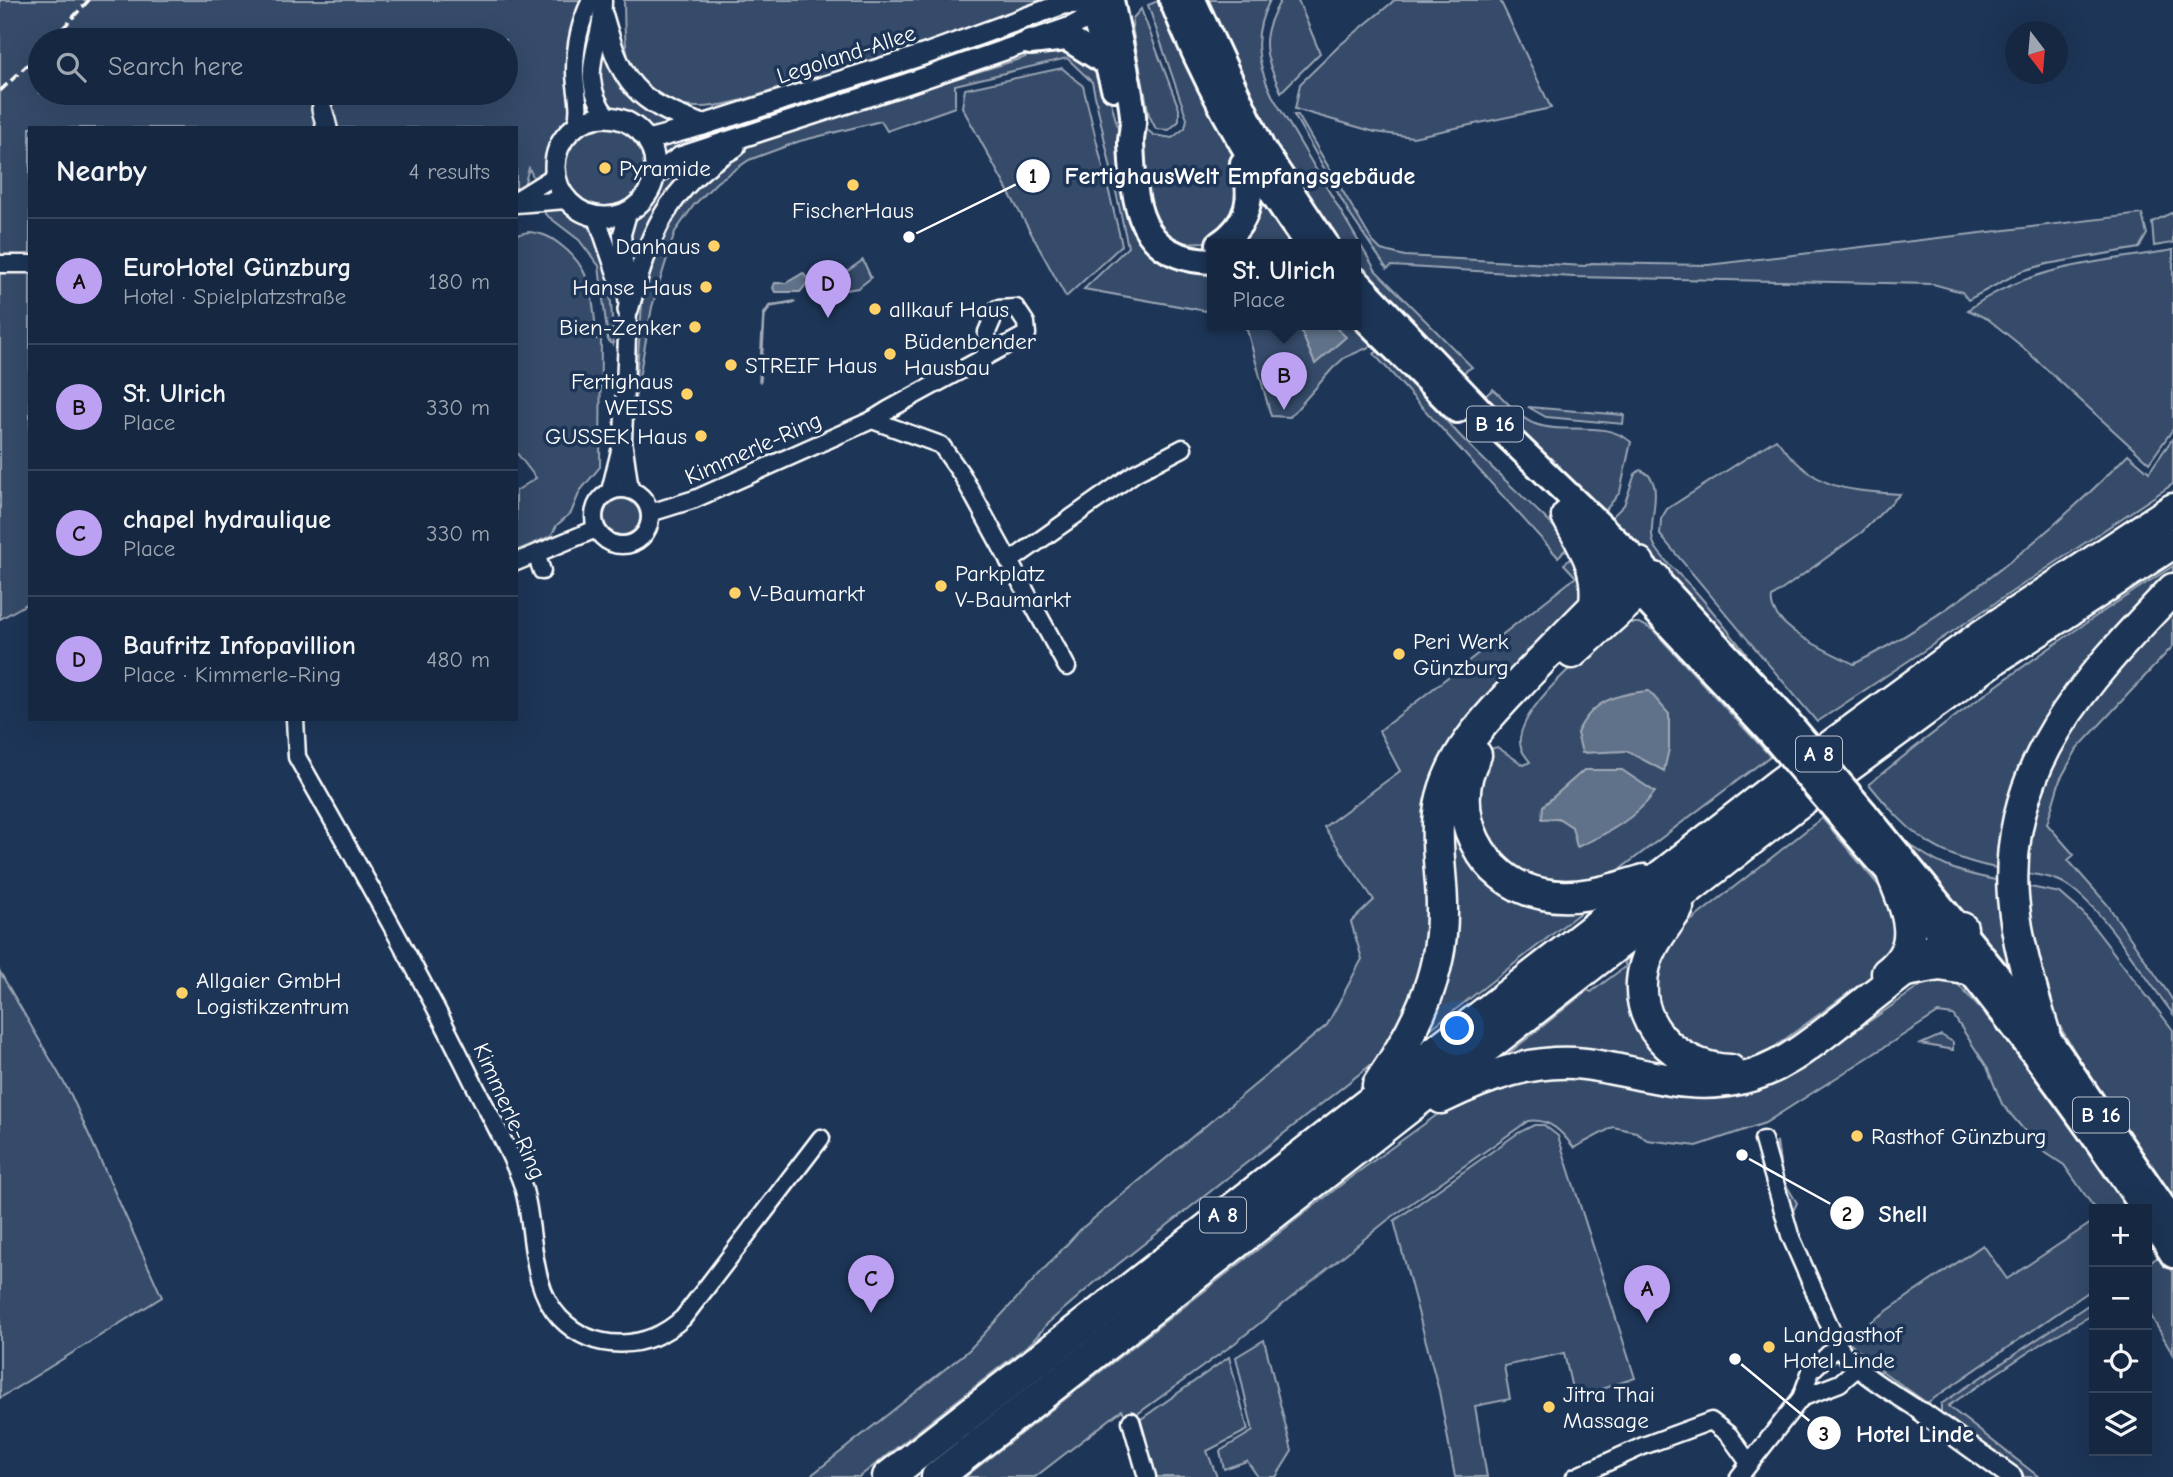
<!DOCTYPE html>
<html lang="en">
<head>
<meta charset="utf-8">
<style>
	body { margin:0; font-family:"Comic Neue",sans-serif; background:#23344c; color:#f1f3f6 }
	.controls { position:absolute; right:21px; bottom:21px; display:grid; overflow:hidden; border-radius:0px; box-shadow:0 7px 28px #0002 }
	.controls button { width:63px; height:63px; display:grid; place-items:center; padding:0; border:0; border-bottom:2px solid #35445a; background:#162841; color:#f1f3f6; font:35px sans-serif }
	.compass { position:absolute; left:2005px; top:21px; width:63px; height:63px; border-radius:50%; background:#162841; box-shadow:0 7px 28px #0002; rotate:164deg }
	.you { position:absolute; left:1458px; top:1029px; width:24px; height:24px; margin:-18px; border:5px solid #fff; border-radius:50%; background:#1a73e8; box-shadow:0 0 0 10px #1a73e833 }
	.badge { display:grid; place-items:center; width:46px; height:46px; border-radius:50%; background:#bca0f2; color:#111; font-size:23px; font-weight:700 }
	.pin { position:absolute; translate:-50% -58px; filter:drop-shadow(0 2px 4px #0008) }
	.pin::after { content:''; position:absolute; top:37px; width:24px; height:21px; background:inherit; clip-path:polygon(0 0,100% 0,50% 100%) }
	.popup { position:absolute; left:1207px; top:239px; width:154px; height:91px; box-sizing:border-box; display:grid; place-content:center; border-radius:0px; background:#162841; filter:drop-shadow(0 2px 5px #0005); font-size:23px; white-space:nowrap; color:#9ea6b1 }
	.popup b { font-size:26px; color:#f1f3f6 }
	.popup::after { content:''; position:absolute; left:50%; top:100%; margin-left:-14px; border:14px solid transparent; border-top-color:#162841 }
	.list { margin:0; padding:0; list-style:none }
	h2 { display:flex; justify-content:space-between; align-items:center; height:91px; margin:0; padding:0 28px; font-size:30px }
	h2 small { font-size:23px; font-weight:400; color:#9ea6b1 }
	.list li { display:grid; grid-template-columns:46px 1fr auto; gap:21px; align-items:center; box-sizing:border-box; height:126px; padding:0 28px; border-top:2px solid #35445a }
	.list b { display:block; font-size:26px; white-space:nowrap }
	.list p { margin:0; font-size:23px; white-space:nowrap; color:#9ea6b1 }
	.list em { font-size:23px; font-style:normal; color:#9ea6b1 }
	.icon { flex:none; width:38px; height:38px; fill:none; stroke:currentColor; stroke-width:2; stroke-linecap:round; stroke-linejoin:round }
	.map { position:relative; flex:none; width:2173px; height:1477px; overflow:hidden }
	.search { position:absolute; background:#162841; box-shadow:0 7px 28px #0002; left:28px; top:28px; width:490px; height:77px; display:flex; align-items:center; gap:18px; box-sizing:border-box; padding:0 24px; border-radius:38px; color:#9ea6b1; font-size:26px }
	.panel { position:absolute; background:#162841; box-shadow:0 7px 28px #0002; left:28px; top:126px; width:490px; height:595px; border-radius:0px }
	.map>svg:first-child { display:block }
	.green { fill:#364b69; stroke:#9aa5b4; stroke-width:2; fill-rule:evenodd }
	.water { fill:#617289; stroke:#a0aab8; stroke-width:2 }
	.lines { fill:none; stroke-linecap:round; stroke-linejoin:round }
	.stream { stroke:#a0aab8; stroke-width:3.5 }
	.minor-casing { stroke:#fff; stroke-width:21 }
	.tertiary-casing { stroke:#fff; stroke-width:24 }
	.primary-casing { stroke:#fff; stroke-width:30 }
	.motorway-casing { stroke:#fff; stroke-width:35 }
	.minor { stroke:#1d3557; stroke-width:16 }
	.tertiary { stroke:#1d3557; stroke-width:19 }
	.primary { stroke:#1d3557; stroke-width:24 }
	.motorway { stroke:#1d3557; stroke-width:30 }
	.rail { stroke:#fff; stroke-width:3.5; stroke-dasharray:10 5; stroke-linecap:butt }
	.primary-bridge-casing { stroke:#fff; stroke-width:30; stroke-linecap:butt }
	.primary-bridge { stroke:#1d3557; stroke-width:24 }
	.poi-dot { fill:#ffd166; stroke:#1d3557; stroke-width:2.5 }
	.labels { text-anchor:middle; stroke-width:7; stroke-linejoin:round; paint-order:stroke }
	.shield { fill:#1d3557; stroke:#bbc2cd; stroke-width:2 }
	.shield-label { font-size:21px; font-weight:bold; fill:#fff }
	.street-label { font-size:23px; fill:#fff; stroke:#1d3557 }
	.poi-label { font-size:23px; fill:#fff; stroke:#1d3557; text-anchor:start }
	.leader { fill:none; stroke:#fff; stroke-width:2.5 }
	.callout-dot { fill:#fff; stroke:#1d3557; stroke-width:2.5 }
	.mark-label { font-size:21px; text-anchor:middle; font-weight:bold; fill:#111 }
	.callout-label { font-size:24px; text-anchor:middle; font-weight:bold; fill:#fff; stroke:#1d3557; stroke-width:7; stroke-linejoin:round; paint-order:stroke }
</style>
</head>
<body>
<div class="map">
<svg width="2173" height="1477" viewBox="0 0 2173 1477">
	<rect width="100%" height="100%" fill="#1d3557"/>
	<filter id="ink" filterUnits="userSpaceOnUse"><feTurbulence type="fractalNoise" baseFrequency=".0143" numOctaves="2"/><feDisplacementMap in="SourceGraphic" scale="14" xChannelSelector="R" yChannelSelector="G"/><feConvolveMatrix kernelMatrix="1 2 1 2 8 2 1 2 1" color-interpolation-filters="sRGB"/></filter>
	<g filter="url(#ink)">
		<!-- green -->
		<g class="green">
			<path d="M0,0h582l-15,51v34l5,17 -3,13 -19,28 -7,30 -8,8 -6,-13 -5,17 -8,3v-60h-486v474l-30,17zM40,40h466v53h-466z"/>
			<polygon points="595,0 593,107 587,110 579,62"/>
			<path d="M624,0h425c-85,31 -171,60 -259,85 -28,8 -63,23 -93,22 -15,0 -33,-6 -45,-15 -31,-22 -27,-58 -28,-92z"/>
			<polygon points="1160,0 1181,54 1240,167 1244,197 1223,235 1205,242 1178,243 1159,231 1142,193 1143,127 1154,135 1172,138 1185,128 1187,119 1148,5"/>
			<path d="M1209,0h61c-18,34 -14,62 2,95l104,176 96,96 -14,9 -102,-108v-24h-19l-63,-98z"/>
			<path d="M1281,0h17l22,53 -39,39c-17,-38 -23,-54 0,-92z"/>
			<polygon points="1395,0 1500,0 1551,108 1413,137 1375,132 1295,109 1300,84 1340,45"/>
			<polygon points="1068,9 1084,13 664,161 660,146"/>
			<polygon points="1141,9 1179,109 1179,121 1169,130 1156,129 1149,115 1132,27 1133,18"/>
			<path d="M604,38c10,55 30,59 72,87l-20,7 -52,-31 -8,-24z"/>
			<polygon points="1075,47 1105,79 1125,155 1127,215 1134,230 1147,249 1170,264 1212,268 1212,312 1084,289 1128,247 1092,82 1067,58 955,85 955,107 887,131 881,121 800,141 749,160 717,182 694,205 675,232 652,307 634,405 643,292 661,226 715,164 760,138 1023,58 1041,49"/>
			<polygon points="1062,68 1083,86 1122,245 1066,297 962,107 965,89"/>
			<polygon points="1294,115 1298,115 1372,241 1381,250 1405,256 1585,266 1591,263 1708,265 2142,214 2147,234 2139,248 2047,264 2022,271 1968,300 1962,292 1933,284 1574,277 1392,266 1387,269 1351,216"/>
			<circle cx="605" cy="167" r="41"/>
			<polygon points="709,149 632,266 628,261 630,223 654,200 668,173"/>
			<polygon points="1253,178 1300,244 1231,244"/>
			<path d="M544,205c17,0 34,18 51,25 15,38 17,75 18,115l-5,-5 -9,-74 -20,-26 -34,-26z"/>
			<polygon points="2173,212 2173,243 2154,246 2152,222"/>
			<path d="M528,232c15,1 23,5 34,14 33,26 30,55 35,93l4,-2 -1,130 -20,24 -9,22 -14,12 -6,11 -35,15v-60l20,-13 -20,-26v-217z"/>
			<path d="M2173,250v179l-24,34 -130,-119 -31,-25 -20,-9c60,-45 134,-48 205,-60z"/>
			<polygon points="863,260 871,278 858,288 846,290 842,282 843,274"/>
			<polygon points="1242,324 1356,324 1372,339 1369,347 1344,358 1333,368 1290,417 1271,416 1247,330"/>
			<path d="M1378,351c32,21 49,49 74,76 37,41 81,77 119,117l-13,13 -184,-203z"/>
			<path d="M1493,389c13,11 26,29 42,35 31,11 69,-5 96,18l-11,50 -16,20 8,5 12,-12 11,-31 5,-4c31,10 2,57 16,78 11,17 27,29 40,44 34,38 63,80 94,119l-308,-312z"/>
			<polygon points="1528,407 1624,415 1623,424 1546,417"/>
			<path d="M2173,438v46l-356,238 -157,-187 1,-16 6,-10 109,-70c38,50 65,51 124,55l-38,38 -90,65c-5,30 59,55 82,67 94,-47 202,-134 274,-210l21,18z"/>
			<circle cx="622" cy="517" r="18"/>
			<polygon points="1579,552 1584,604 1469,728 1431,927 1425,972 1382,1056 1093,1284 1048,1323 1032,1342 859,1477 809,1477 969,1350 1081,1229 1327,1025 1362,959 1351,922 1374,900 1324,827 1400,771 1379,731 1576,577 1564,564"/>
			<path d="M2173,566v14l-79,80 -88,210c-68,-12 -94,-33 -137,-86 97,-79 198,-151 304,-218z"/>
			<path d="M2173,600v46l-96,103 -17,31 -13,44 27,31 -6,5 39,44 61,89 5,8v13c-29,-37 -68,-104 -106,-129 -14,-9 -32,-10 -47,-13l29,-121z"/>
			<path d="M1630,623h10l13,7 117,126 -167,126 -56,8 -63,-43 -8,-77 14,-21 7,-2 27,18 6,-3c-6,-8 -11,-13 -10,-24 5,-37 78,-98 110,-115z"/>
			<polygon points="1452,794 1466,841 1578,904 1581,912 1415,1041"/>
			<polygon points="1822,818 1885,893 1904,927 1881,969 1769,1051 1743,1061 1709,1062 1652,1010 1657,952 1674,934"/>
			<path d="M1896,834c39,31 60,39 110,48l27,126z"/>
			<polygon points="2020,885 2060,893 2083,913 2173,1030 2173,1206 2160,1177 2090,1078 2045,1001"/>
			<polygon points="1643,948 1634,973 1692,1074 1499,1061 1588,990 1591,992 1626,966 1624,962"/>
			<polygon points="0,972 71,1095 162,1297 0,1398"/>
			<path d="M1936,975l20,7 43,48 86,109 48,70h-38l-31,-44 -24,-16 -38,-45 -15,-37 -34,-52 -15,-2 -173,110 -68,23 -50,-6 -11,-8 -23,-5 -39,21c-12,-16 -24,-30 -46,-27l-139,98 -154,124 -106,77 -7,-10 -87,67h-70l386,-300 105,-76 55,-24 284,-9 33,-18z"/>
			<polygon points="1941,1035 1953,1042 1953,1050 1921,1044"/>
			<polygon points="1534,1125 1544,1125 1558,1136 1635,1378 1574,1398 1564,1353 1504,1366 1510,1399 1475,1406 1487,1477 1455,1477 1439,1391 1394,1221 1518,1133"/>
			<polygon points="1777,1141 1782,1178 1797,1203 1792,1213 1774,1156"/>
			<polygon points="2094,1221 2094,1288 1927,1403 1879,1369 1846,1339 1983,1245 2007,1279"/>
			<polygon points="2162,1254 2173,1272 2173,1354 2147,1309 2147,1265"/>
			<polygon points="2094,1301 2094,1314 2042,1343 1948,1406 2039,1477 2025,1477 1941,1414 1941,1404 1947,1400"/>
			<polygon points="1264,1340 1292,1451 1276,1477 1258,1477 1247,1461 1224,1469 1220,1451 1253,1431 1236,1357"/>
			<polygon points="1229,1357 1248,1430 1207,1451 1217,1477 1151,1477 1137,1422"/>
		</g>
		<!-- water -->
		<g class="water">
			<polygon points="803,273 809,281 800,292 775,292 773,288 775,283 786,283"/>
			<polygon points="1298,324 1332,324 1346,337 1315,364"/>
			<path d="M1649,691l20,23v35l-5,22 -37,-20 -45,2 -5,-20c15,-32 38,-39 72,-42z"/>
			<path d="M1584,770h38l33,22c-20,27 -48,42 -78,55l-5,-20 -14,-9 -16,1 1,-13z"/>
		</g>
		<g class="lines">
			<!-- stream -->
			<polyline class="stream" points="760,381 764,315 770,306 794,302"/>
			<defs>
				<g id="minor">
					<path d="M603,0c1,44 -29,74 5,117"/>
					<path d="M576,126c6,-19 -1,-36 -1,-55 0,-24 5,-49 16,-71"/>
					<polyline points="516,200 556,175"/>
					<polyline points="516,204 566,200"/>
					<polyline points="628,213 622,234 628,310 623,440 630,490"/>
					<polyline points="597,218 621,288"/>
					<polyline points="0,264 30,264"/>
					<polyline points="872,420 888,410 1027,334 1026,323 1016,308 997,309 987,332 986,356"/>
					<circle cx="622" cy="517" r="28"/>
					<polyline points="610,491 622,443"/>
					<polyline points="650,513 695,499 872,420 941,445 962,475 1067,667"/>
					<polyline points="536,554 542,571"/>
					<polyline points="516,562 596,529"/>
					<polyline points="1009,562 1135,473 1183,448"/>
					<path d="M295,719l2,38c61,108 122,214 176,325 16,32 34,63 47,96 17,43 6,104 40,140 35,36 88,32 123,0l138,-180"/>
					<path d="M1763,1140l27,95 48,110c18,30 57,48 85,68"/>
					<polyline points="1801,1398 1840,1383 1857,1368"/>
					<polyline points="1131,1421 1147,1477"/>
					<polyline points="1575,1477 1643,1446 1711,1421 1729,1435 1749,1463"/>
					<polyline points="1739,1477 1801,1398 1811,1371 1838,1345"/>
				</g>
				<g id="tertiary">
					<path d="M603,16c19,68 31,85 100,109"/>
					<polyline points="322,109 327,128"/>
					<circle cx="605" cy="167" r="50"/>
					<polyline points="648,140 703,125 926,54 1063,4 1098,2"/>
					<polyline points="656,174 680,157 906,84 1071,27 1084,20 1103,0"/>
					<path d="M628,310c21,-72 37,-124 107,-163"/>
					<polyline points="1923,1413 2012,1477"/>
				</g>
				<g id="primary">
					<polyline points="1108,0 1097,26 1114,88"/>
					<path d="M1111,0c7,38 18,77 22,116 1,9 -2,18 -2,27 3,59 5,116 81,118"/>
					<path d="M1172,0c35,88 80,167 135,244"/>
					<polyline points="1193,0 1262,148 1326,244"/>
					<polyline points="1030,42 1067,38 1107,63"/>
					<path d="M1219,244c30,-20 36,-48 24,-81"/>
					<polyline points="1356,280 1481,411 1655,578 1785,718"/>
					<polyline points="1356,310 1457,410"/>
					<polyline points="1581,531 1769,732"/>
					<polyline points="1865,813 2044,1032 2173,1221"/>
					<path d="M1849,826c106,121 206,250 295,383"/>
					<polyline points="2147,1213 2173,1255"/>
				</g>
				<g id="motorway">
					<path d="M1567,516c17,32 32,51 28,88"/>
					<polyline points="1572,653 1655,578"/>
					<path d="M1476,755c-31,55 5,128 67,139 34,7 68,-4 101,-14"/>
					<path d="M1678,908c-12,18 -27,36 -33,57 -16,57 31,103 85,105"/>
					<polyline points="1906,971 1939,965 1966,969"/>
					<path d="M1887,973c37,-28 20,-61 6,-97"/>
					<path d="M2044,1032c-13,-44 -27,-88 -31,-135 -10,-132 76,-220 160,-308"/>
					<path d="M1378,1085c36,-53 64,-106 64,-172 1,-38 -10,-78 0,-116 13,-51 54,-88 88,-125 36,-37 71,-74 109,-109"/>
					<path d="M1441,1098c45,-22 93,-40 144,-34 54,7 103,28 158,14 40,-9 72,-38 104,-62 38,-30 76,-60 115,-88"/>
					<polyline points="888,1477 1780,783 1982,635 2173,509"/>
					<polyline points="937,1477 1792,808 1998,657 2173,543"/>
				</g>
			</defs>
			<!-- minor casing -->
			<use href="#minor" class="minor-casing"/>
			<!-- tertiary casing -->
			<use href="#tertiary" class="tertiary-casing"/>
			<!-- primary casing -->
			<use href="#primary" class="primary-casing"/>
			<!-- motorway casing -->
			<use href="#motorway" class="motorway-casing"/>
			<!-- minor -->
			<use href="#minor" class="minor"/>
			<!-- tertiary -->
			<use href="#tertiary" class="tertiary"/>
			<!-- primary -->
			<use href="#primary" class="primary"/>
			<!-- motorway -->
			<use href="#motorway" class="motorway"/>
			<!-- rail -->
			<g class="rail">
				<polyline points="52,40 89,0"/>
				<polyline points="0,91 40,53"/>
			</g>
			<defs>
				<g id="primary-bridge">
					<polyline points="1785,718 1865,813"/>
					<polyline points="1769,732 1849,826"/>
				</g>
			</defs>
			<!-- primary-bridge casing -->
			<use href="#primary-bridge" class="primary-bridge-casing"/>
			<!-- primary-bridge -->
			<use href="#primary-bridge" class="primary-bridge"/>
		</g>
	</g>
	<!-- markers -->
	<g class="poi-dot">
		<circle cx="605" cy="168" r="7"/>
		<circle cx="853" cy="185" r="7"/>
		<circle cx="714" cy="246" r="7"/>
		<circle cx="706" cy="287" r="7"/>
		<circle cx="875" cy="309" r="7"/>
		<circle cx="695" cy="327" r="7"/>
		<circle cx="890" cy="354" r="7"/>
		<circle cx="731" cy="365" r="7"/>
		<circle cx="687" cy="394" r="7"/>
		<circle cx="701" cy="436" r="7"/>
		<circle cx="941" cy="586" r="7"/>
		<circle cx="735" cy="593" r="7"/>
		<circle cx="1399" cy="654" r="7"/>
		<circle cx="182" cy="993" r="7"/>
		<circle cx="1857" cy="1136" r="7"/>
		<circle cx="1769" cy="1347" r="7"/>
		<circle cx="1549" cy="1407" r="7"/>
	</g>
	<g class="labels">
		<!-- shield labels -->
		<g class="shield">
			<rect x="1467" y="406.5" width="56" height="35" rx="5"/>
			<rect x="1796" y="736.5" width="46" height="35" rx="5"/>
			<rect x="2073" y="1097.5" width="56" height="35" rx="5"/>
			<rect x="1200" y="1197.5" width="46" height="35" rx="5"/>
		</g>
		<g class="shield-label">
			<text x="1495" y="431">B 16</text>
			<text x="1819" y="761">A 8</text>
			<text x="2101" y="1122">B 16</text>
			<text x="1223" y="1222">A 8</text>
		</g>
		<!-- street labels -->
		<g class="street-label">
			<text transform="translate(846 54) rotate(-18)" y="8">Legoland-Allee</text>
			<text transform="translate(753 448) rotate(-24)" y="8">Kimmerle-Ring</text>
			<text transform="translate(510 1111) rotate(66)" y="8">Kimmerle-Ring</text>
		</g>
		<!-- poi labels -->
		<g class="poi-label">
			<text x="619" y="176">Pyramide</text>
			<text x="853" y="218" text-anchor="middle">FischerHaus</text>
			<text x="700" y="254" text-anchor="end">Danhaus</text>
			<text x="692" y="295" text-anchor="end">Hanse Haus</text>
			<text x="889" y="317">allkauf Haus</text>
			<text x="681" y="335" text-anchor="end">Bien-Zenker</text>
			<text x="904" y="349">Büdenbender<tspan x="904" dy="26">Hausbau</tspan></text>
			<text x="745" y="373">STREIF Haus</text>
			<text x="673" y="389" text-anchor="end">Fertighaus<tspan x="673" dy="26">WEISS</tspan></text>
			<text x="687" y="444" text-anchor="end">GUSSEK Haus</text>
			<text x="955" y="581">Parkplatz<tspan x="955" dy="26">V-Baumarkt</tspan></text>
			<text x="749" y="601">V-Baumarkt</text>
			<text x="1413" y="649">Peri Werk<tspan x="1413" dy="26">Günzburg</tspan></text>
			<text x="196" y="988">Allgaier GmbH<tspan x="196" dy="26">Logistikzentrum</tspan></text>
			<text x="1871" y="1144">Rasthof Günzburg</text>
			<text x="1783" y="1342">Landgasthof<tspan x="1783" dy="26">Hotel Linde</tspan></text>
			<text x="1563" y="1402">Jitra Thai<tspan x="1563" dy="26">Massage</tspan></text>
		</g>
	</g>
	<!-- callouts -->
	<path class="leader" d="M909 237L1033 176M1742 1155L1847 1213M1735 1359L1824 1433"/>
	<g class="callout-dot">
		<circle cx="909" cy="237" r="7"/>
		<circle cx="1742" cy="1155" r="7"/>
		<circle cx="1735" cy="1359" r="7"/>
		<circle cx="1033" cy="176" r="18"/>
		<circle cx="1847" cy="1213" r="18"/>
		<circle cx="1824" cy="1433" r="18"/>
	</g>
	<g class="mark-label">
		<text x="1033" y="183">1</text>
		<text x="1847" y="1221">2</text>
		<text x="1824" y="1441">3</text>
	</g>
	<g class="callout-label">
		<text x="1240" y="184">FertighausWelt Empfangsgebäude</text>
		<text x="1903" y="1222">Shell</text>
		<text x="1915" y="1442">Hotel Linde</text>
	</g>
</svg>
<div class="controls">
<button>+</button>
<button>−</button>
<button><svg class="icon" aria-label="locate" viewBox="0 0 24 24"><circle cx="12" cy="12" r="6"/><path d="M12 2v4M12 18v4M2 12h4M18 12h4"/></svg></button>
<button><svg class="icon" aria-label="layers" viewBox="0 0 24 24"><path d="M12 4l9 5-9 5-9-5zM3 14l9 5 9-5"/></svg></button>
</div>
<svg class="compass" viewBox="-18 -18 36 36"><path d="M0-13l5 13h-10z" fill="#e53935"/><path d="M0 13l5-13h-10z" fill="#9ea6b1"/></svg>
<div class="you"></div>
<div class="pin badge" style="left:1647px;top:1323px">A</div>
<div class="pin badge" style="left:1284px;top:410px">B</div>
<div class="popup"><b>St. Ulrich</b>Place</div>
<div class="pin badge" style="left:871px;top:1313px">C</div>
<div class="pin badge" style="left:828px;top:318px">D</div>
<div class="search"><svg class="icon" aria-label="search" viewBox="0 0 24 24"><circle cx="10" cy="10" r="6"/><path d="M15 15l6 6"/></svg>Search here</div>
<section class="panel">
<h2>Nearby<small>4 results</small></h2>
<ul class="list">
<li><span class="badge">A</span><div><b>EuroHotel Günzburg</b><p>Hotel · Spielplatzstraße</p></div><em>180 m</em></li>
<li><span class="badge">B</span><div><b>St. Ulrich</b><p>Place</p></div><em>330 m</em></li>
<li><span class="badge">C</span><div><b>chapel hydraulique</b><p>Place</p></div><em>330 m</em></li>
<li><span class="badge">D</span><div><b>Baufritz Infopavillion</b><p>Place · Kimmerle-Ring</p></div><em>480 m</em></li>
</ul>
</section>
</div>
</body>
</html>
